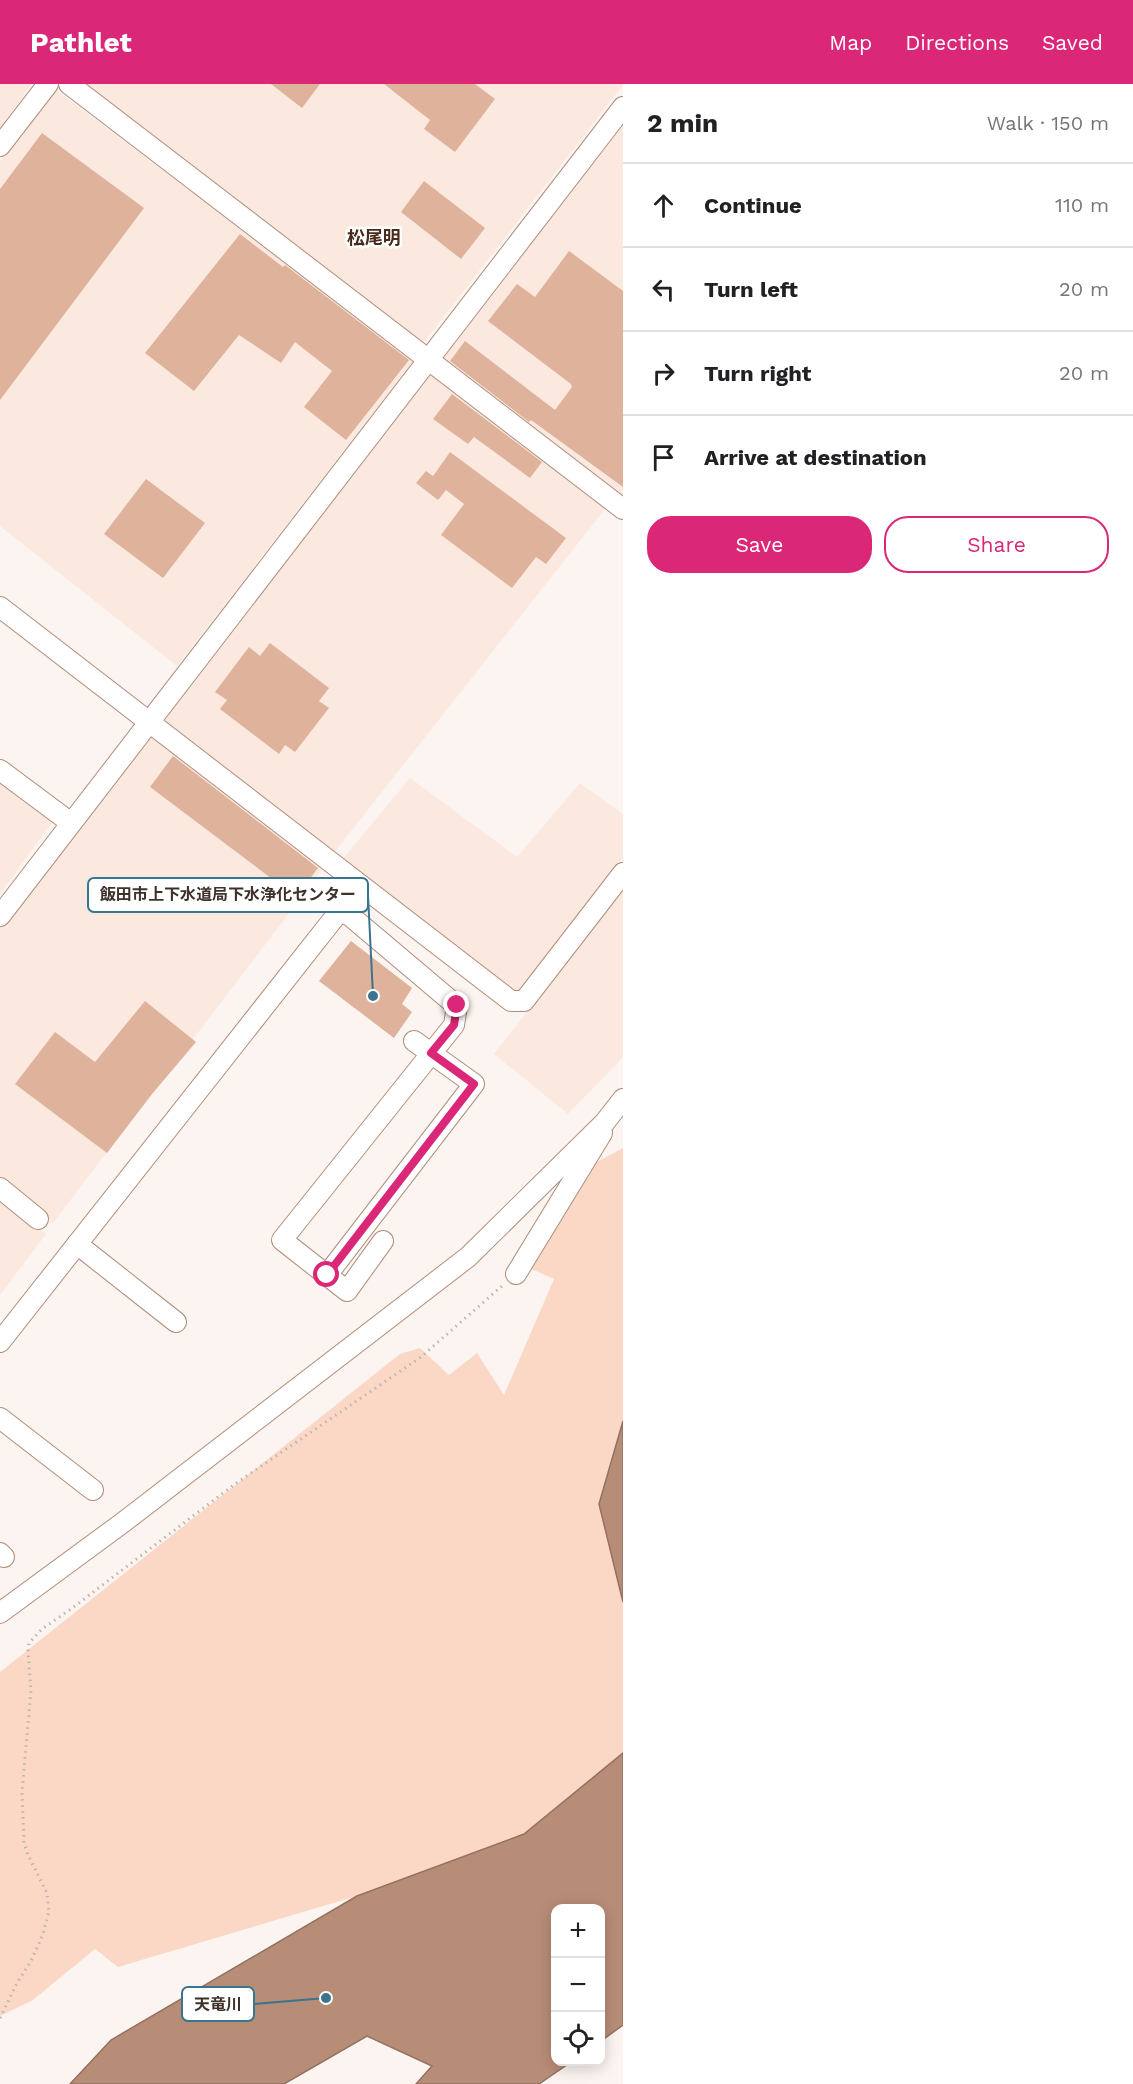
<!DOCTYPE html>
<html lang="en">
<head>
<meta charset="utf-8">
<style>
	body { margin:0; font-family:"Work Sans","Noto Sans JP",sans-serif; background:#f2f2f2; color:#202124 }
	.controls { position:absolute; right:18px; bottom:18px; display:grid; overflow:hidden; border-radius:12px; box-shadow:0 3px 15px #0003 }
	.controls button { width:54px; height:54px; display:grid; place-items:center; padding:0; border:0; border-bottom:2px solid #e0e0e0; background:#fff; color:#202124; font:30px sans-serif }
	.stop { position:absolute; width:18px; height:18px; margin:-14px; border:4px solid #db2777; border-radius:50%; background:#fff }
	.stop.end { background:#db2777; border-color:#fff; box-shadow:0 2px 6px #0008 }
	.list { margin:0; padding:0; list-style:none }
	h2 { display:flex; justify-content:space-between; align-items:center; height:78px; margin:0; padding:0 24px; font-size:26px }
	h2 small { font-size:20px; font-weight:400; color:#757577 }
	.list li { display:grid; grid-template-columns:39px 1fr auto; gap:18px; align-items:center; box-sizing:border-box; height:84px; padding:0 24px; border-top:2px solid #e0e0e0 }
	.list b { display:block; font-size:22px; white-space:nowrap }
	.list em { font-size:20px; font-style:normal; color:#757577 }
	.actions { display:flex; gap:12px; padding:18px 24px }
	.actions a { flex:1; padding:14px 0; border:2px solid #db2777; border-radius:24px; text-align:center; font-size:21px; color:#db2777 }
	.actions .main { background:#db2777; color:#fff }
	.icon { flex:none; width:33px; height:33px; fill:none; stroke:currentColor; stroke-width:2; stroke-linecap:round; stroke-linejoin:round }
	.map { position:relative; flex:none; width:623px; height:2000px; overflow:hidden }
	header { display:flex; align-items:center; gap:36px; box-sizing:border-box; height:84px; padding:0 30px; background:#db2777; color:#fff }
	header strong { font-size:28px }
	nav { display:flex; gap:33px; margin-inline-start:auto; font-size:21px }
	main { display:flex }
	aside { flex:1; background:#fff }
	.map>svg:first-child { display:block }
	.built { fill:#fbe9e0 }
	.green { fill:#fbd8c6 }
	.water { fill:#b88d78; stroke:#947160; stroke-width:1.5 }
	.building { fill:#deb29b }
	.lines { fill:none; stroke-linecap:round; stroke-linejoin:round }
	.minor-casing { stroke:#b08d7b; stroke-width:22 }
	.path { stroke:#beb4af; stroke-width:3; stroke-dasharray:1.5 4.5; stroke-linecap:butt }
	.minor { stroke:#fff; stroke-width:20 }
	.route { stroke:#db2777; stroke-width:8 }
	.labels { text-anchor:middle; stroke-width:5; stroke-linejoin:round; paint-order:stroke }
	.quarter-label { font-size:18px; font-weight:bold; fill:#472b1c; stroke:#fff }
	.leader { fill:none; stroke:#3a748d; stroke-width:2 }
	.callout-dot { fill:#3a748d; stroke:#fff; stroke-width:2 }
	.callout { fill:#fff; stroke:#3a748d; stroke-width:2 }
	.callout-label { font-size:16px; text-anchor:middle; font-weight:bold; fill:#3f3029 }
</style>
</head>
<body>
<header>
<strong>Pathlet</strong>
<nav><a>Map</a><a>Directions</a><a>Saved</a></nav>
</header>
<main>
<div class="map">
<svg width="623" height="2000" viewBox="0 0 623 2000">
	<rect width="100%" height="100%" fill="#fcf4f0"/>
	<!-- built -->
	<g class="built">
		<polygon points="0,0 32,0 0,43"/>
		<polygon points="82,0 623,0 623,1 422,261"/>
		<polygon points="56,6 414,276 177,582 0,442 0,77"/>
		<polygon points="623,36 623,413 439,273"/>
		<polygon points="430,284 605,425 333,770 157,637"/>
		<polygon points="149,649 325,782 53,1139 0,1097 0,843"/>
		<polygon points="410,694 517,773 580,699 623,730 623,774 516,911 341,777"/>
		<polygon points="0,698 53,737 0,810"/>
		<polygon points="623,805 623,973 568,1030 494,970"/>
		<polygon points="0,1114 46,1150 0,1211"/>
	</g>
	<!-- green -->
	<polygon class="green" points="623,1064 623,1337 599,1420 623,1518 623,1669 524,1750 357,1812 118,1883 95,1865 33,1916 0,1932 0,1588 400,1270 420,1264 449,1291 477,1269 504,1311 554,1195 529,1184 595,1079"/>
	<!-- water -->
	<g class="water">
		<polygon points="623,1337 623,1518 599,1420"/>
		<polygon points="623,1669 623,1941 601,1957 600,1824 556,1824 556,1978 571,1978 539,2000 416,2000 432,1982 367,1952 284,2000 70,2000 111,1956 357,1812 524,1750"/>
	</g>
	<!-- building -->
	<g class="building">
		<polygon points="271,0 320,0 302,24"/>
		<polygon points="384,0 475,0 495,15 455,68 424,45 430,36"/>
		<polygon points="42,49 144,124 0,316 0,105"/>
		<polygon points="424,97 485,144 461,175 401,128"/>
		<polygon points="240,150 283,183 285,181 409,276 346,356 304,323 332,287 295,258 281,279 239,251 194,307 145,269"/>
		<polygon points="569,167 623,207 623,403 531,336 529,338 450,277 465,257 555,326 572,303 571,300 488,237 517,200 535,213"/>
		<polygon points="452,310 542,378 530,394 474,353 468,360 433,335"/>
		<polygon points="450,368 566,454 546,480 536,473 512,504 441,451 464,420 446,406 438,416 416,399 426,387 433,392"/>
		<polygon points="146,395 205,439 163,494 104,450"/>
		<polygon points="270,559 329,604 319,617 329,624 295,668 285,661 279,670 220,625 227,616 215,608 249,563 260,572"/>
		<polygon points="173,672 318,784 296,813 150,703"/>
		<polygon points="351,857 412,904 402,920 412,928 394,954 319,897"/>
		<polygon points="145,917 196,958 152,1010 107,1069 15,1000 55,948 95,978"/>
	</g>
	<g class="lines">
		<defs>
			<g id="minor">
				<polyline points="69,0 623,425"/>
				<polyline points="0,62 48,0"/>
				<polyline points="0,523 511,917 524,917 623,789"/>
				<polyline points="0,686 71,739"/>
				<polyline points="0,832 623,23"/>
				<polyline points="0,1104 38,1135"/>
				<polyline points="77,1160 176,1238"/>
				<polyline points="516,1190 602,1049"/>
				<polyline points="327,1191 474,1000 414,957"/>
				<polyline points="0,1258 338,829 348,830 457,922 454,941 282,1156 347,1207 383,1157"/>
				<polyline points="0,1334 93,1406"/>
				<polyline points="0,1469 4,1473"/>
				<polyline points="0,1529 121,1440 468,1173 605,1038 623,1015"/>
			</g>
		</defs>
		<!-- minor casing -->
		<use href="#minor" class="minor-casing"/>
		<!-- path -->
		<polyline class="path" points="0,1934 17,1899 31,1877 43,1850 49,1827 47,1809 28,1771 24,1759 22,1708 31,1606 28,1567 29,1559 42,1545 71,1525 235,1400 421,1273 503,1201"/>
		<!-- minor -->
		<use href="#minor" class="minor"/>
	</g>
	<g class="lines">
		<!-- route -->
		<polyline class="route" points="327,1191 474,1000 431,969 454,941 457,921"/>
	</g>
	<g class="labels">
		<!-- quarter labels -->
		<g class="quarter-label">
			<text x="374" y="160">松尾明</text>
		</g>
	</g>
	<!-- callouts -->
	<path class="leader" d="M373 912L368 811M326 1914L254 1920"/>
	<g class="callout-dot">
		<circle cx="373" cy="912" r="6"/>
		<circle cx="326" cy="1914" r="6"/>
	</g>
	<g class="callout">
		<rect x="88" y="794" width="280" height="34" rx="6"/>
		<rect x="182" y="1903" width="72" height="34" rx="6"/>
	</g>
	<g class="callout-label">
		<text x="228" y="816">飯田市上下水道局下水浄化センター</text>
		<text x="218" y="1926">天竜川</text>
	</g>
</svg>
<div class="controls">
<button>+</button>
<button>−</button>
<button><svg class="icon" aria-label="locate" viewBox="0 0 24 24"><circle cx="12" cy="12" r="6"/><path d="M12 2v4M12 18v4M2 12h4M18 12h4"/></svg></button>
</div>
<div class="stop" style="left:327px;top:1191px"></div>
<div class="stop end" style="left:457px;top:921px"></div>
</div>
<aside>
<h2>2 min<small>Walk · 150 m</small></h2>
<ul class="list">
<li><svg class="icon" aria-label="ahead" viewBox="0 0 24 24"><path d="M12 20V5M6 11l6-6 6 6"/></svg><div><b>Continue</b></div><em>110 m</em></li>
<li><svg class="icon" aria-label="left" viewBox="0 0 24 24"><path d="M17 20v-9H6M10 6l-5 5 5 5"/></svg><div><b>Turn left</b></div><em>20 m</em></li>
<li><svg class="icon" aria-label="right" viewBox="0 0 24 24"><path d="M7 20v-9h11M14 6l5 5-5 5"/></svg><div><b>Turn right</b></div><em>20 m</em></li>
<li><svg class="icon" aria-label="arrive" viewBox="0 0 24 24"><path d="M6 21V4h12l-3 4 3 4H6"/></svg><div><b>Arrive at destination</b></div></li>
</ul>
<div class="actions"><a class="main">Save</a><a>Share</a></div>
</aside>
</main>
</body>
</html>
